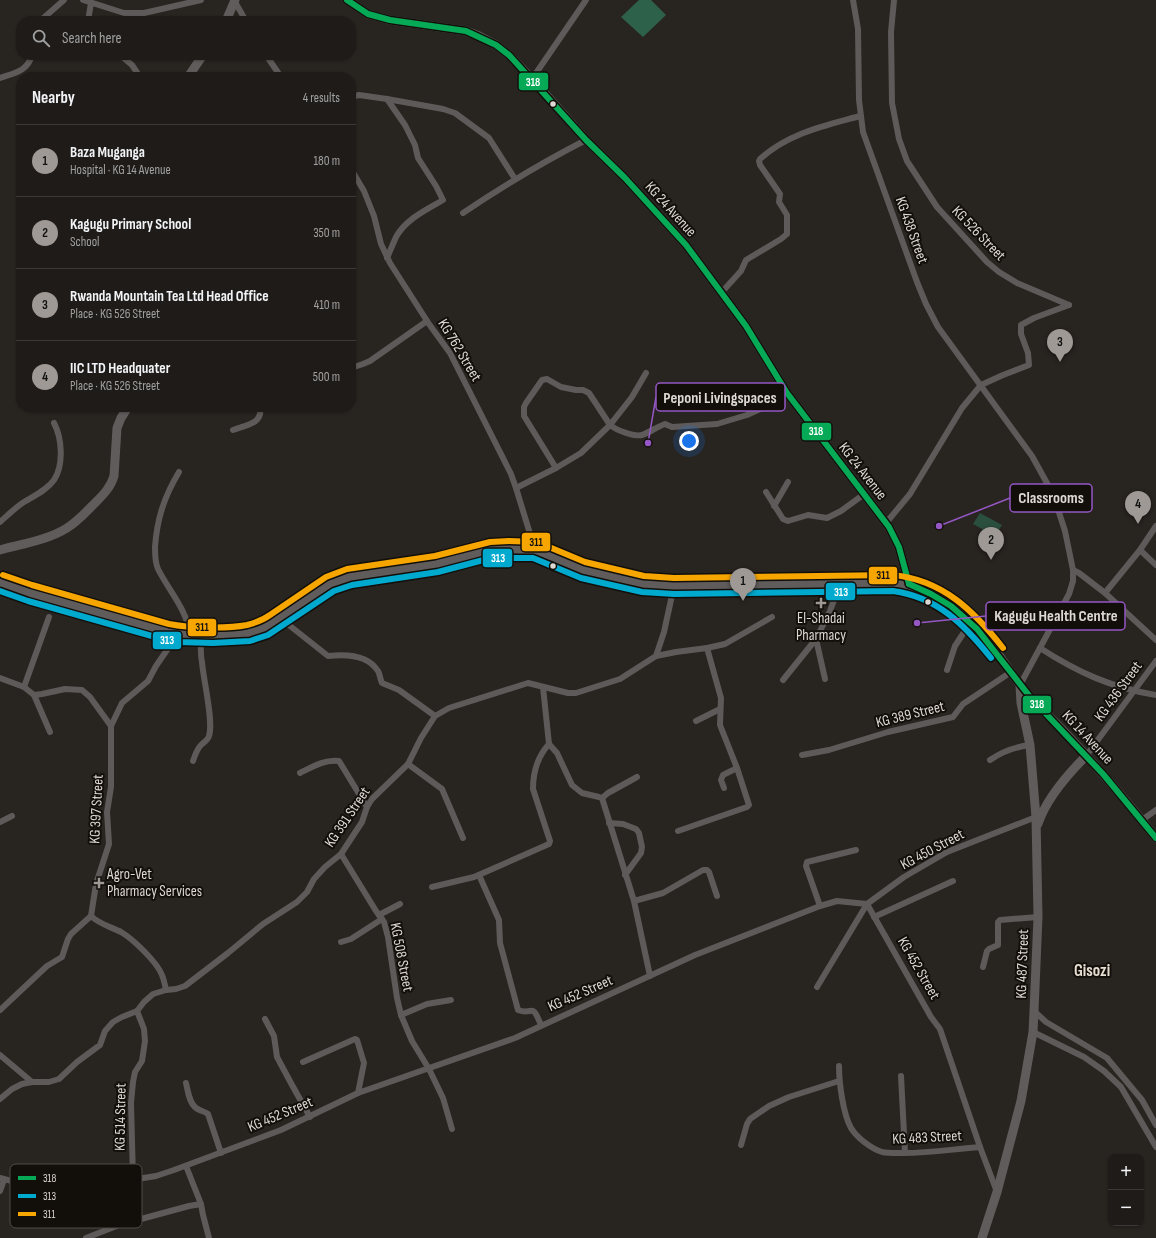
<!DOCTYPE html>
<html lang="en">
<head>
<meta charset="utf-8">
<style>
	body { margin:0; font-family:"Sofia Sans Condensed",sans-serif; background:#262421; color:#f1f3f6 }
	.controls { position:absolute; right:12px; bottom:12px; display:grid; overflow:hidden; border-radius:8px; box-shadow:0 1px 3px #0004 }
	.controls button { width:36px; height:36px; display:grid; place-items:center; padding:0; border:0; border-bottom:1px solid #3c3937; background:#1e1b18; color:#f1f3f6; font:20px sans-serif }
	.you { position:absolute; left:689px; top:441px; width:14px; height:14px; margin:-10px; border:3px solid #fff; border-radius:50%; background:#1a73e8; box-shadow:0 0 0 6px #1a73e833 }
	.badge { display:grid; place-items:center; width:26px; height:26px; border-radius:50%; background:#9e9994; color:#111; font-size:13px; font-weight:700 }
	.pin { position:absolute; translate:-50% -33px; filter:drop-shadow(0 1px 2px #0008) }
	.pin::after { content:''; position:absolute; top:21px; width:14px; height:12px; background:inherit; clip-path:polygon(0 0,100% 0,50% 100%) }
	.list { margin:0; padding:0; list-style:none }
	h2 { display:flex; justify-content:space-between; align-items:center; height:52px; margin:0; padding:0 16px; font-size:17px }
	h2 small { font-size:13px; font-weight:400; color:#a1a1a2 }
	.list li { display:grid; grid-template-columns:26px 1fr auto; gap:12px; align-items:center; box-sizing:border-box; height:72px; padding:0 16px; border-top:1px solid #3c3937 }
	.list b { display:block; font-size:15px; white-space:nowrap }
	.list p { margin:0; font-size:13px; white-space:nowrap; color:#a1a1a2 }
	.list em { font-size:13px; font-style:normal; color:#a1a1a2 }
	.icon { flex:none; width:22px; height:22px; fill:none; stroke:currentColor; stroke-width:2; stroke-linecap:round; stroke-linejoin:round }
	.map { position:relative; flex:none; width:1156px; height:1238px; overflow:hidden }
	.search { position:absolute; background:#1e1b18; box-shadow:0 1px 3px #0004; left:16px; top:16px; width:340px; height:44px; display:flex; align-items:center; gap:10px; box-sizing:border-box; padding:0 14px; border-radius:16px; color:#a1a1a2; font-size:15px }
	.panel { position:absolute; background:#1e1b18; box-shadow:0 1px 3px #0004; left:16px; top:72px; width:340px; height:340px; border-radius:16px }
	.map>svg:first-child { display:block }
	.green { fill:#2b4f3e }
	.forest { fill:#2e614a }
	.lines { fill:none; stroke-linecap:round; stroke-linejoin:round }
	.street { stroke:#5d5a59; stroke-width:6 }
	.secondary { stroke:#5f5c5b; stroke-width:9 }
	.bus-1-casing { stroke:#120f0b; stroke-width:9 }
	.bus-2-casing { stroke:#120f0b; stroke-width:9 }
	.bus-3-casing { stroke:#120f0b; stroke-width:9 }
	.bus-1 { stroke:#06aa56; stroke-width:6 }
	.bus-2 { stroke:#00a9ce; stroke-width:6 }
	.bus-3 { stroke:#f7a600; stroke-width:6 }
	.bus-dot { fill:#ddd8d2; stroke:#120f0b; stroke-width:1.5 }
	.poi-dot { fill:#9e9994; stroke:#120f0b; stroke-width:1.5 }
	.labels { text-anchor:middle; stroke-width:4; stroke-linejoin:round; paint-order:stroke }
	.street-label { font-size:15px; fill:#ddd8d2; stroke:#120f0b }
	.poi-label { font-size:15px; fill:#ddd8d2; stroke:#120f0b }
	.quarter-label { font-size:17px; font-weight:bold; fill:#e7ded2; stroke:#120f0b }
	.key { fill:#120f0b; stroke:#4f4b47; stroke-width:1 }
	.key-label { font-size:11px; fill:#ddd8d2 }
	.leader { fill:none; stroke:#9457c4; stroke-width:1.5 }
	.callout-dot { fill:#9457c4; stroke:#120f0b; stroke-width:1.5 }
	.callout { fill:#120f0b; stroke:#9457c4; stroke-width:1.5 }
	.callout-label { font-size:16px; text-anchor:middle; font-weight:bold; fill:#ddd8d2 }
	.line-badge { stroke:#120f0b; stroke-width:1.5 }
	.badge-label { font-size:11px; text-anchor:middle; font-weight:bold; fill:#fff }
	.pale-badge-label { font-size:11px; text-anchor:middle; font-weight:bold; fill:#111 }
</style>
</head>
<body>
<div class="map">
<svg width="1156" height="1238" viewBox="0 0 1156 1238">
	<rect width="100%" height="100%" fill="#282420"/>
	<!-- green -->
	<polygon class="green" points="980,513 1002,525 995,536 973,524"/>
	<!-- forest -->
	<polygon class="forest" points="639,0 651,0 666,15 643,37 621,17"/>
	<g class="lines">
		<!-- street -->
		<g class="street">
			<polyline points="83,0 124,13 144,13 201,0"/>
			<polyline points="853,0 858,29 859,100 863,132 917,282 926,304 938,327 1032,456 1053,494 1065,531 1073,570 1073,581 1069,594 1020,685"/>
			<polyline points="894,0 891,32 892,103 899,139 907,161 937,207 987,262 999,272 1017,283 1069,305"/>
			<polyline points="235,2 246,21"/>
			<polyline points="40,21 64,0"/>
			<polyline points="88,21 91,3"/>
			<polyline points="120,55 132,65 140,77"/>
			<polyline points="266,55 281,77"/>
			<path d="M0,78c14,-5 28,-7 32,-23"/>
			<polyline points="532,79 586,0"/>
			<polyline points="351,97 359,95 387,99 443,109 455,113 489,138 515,179"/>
			<path d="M387,99l18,26 10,20 3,13 18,28 7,14c-17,10 -37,19 -47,37 -3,7 -6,14 -9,21"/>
			<polyline points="351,169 364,191 374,216 381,244 390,263 429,324 450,353 511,474 516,488 535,550"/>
			<path d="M463,213c40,-27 80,-51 123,-73"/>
			<path d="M721,293l20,-22 5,-11 35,-21 6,-5v-19l-8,-13 1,-8 -20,-29 -1,-4 1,-2c29,-26 64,-33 100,-43"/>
			<polyline points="351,368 363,364 370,361 427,321"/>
			<path d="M233,430c13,-5 30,-6 27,-23"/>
			<polyline points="556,468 524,416 524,407 526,403 542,380 547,379 561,387 576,390 583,390 589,393 610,425 632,397 646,373"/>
			<path d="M179,472c-15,25 -22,47 -24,75 0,7 0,16 3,22 11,22 28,39 32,65"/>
			<path d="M516,488l40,-20 25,-15 29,-28c6,5 24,12 32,10 8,-3 15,-8 23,-11l7,3 45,-3 30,-9 22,-10 18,-12"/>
			<polyline points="766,492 783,519 788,521 808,515 827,518 841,511 863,495"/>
			<polyline points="774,506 788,482"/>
			<path d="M0,522c8,-7 16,-15 24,-20 10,-6 23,-12 30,-22 10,-15 8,-42 0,-57"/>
			<polyline points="886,523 910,494 962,408 981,385 1003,375 1029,365 1028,353 1021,334 1021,325 1034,318 1069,305"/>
			<polyline points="1140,550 1156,565"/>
			<polyline points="1073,570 1079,573 1105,593 1156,640"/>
			<polyline points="1105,593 1140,550 1156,526"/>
			<path d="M280,618l48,38c17,-2 40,-1 50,15 2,3 2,8 4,12l17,7 36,26"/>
			<polyline points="816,639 825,679"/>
			<path d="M1040,648c37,24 72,40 116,47"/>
			<polyline points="656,656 676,652 707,648 725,644 772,617"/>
			<polyline points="947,670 955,646 970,623"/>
			<polyline points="0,678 24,687 34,695 42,694 65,689 82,690 90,697 111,726 111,787 107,812 109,844 96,884 91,916 71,934 68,939 62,957 47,966 0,1010"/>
			<polyline points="783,680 816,639 830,611 840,584"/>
			<polyline points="24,687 49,617"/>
			<polyline points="543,687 549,744 557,753 572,785 582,793 599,797 602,798 634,901 650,976"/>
			<polyline points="34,695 50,732"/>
			<polyline points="696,721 720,709"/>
			<polyline points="111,726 122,703 148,681 156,666 178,634"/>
			<polyline points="802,755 829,750 888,732 953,717 963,704 1011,672"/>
			<polyline points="1086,756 1156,661"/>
			<path d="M990,760c13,-9 24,-13 40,-15"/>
			<path d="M193,761c2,-6 4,-12 8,-16 3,-3 7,-5 8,-9 5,-14 -6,-58 -7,-74 -2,-9 -1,-19 -1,-28"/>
			<polyline points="408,764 442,789 463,838"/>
			<path d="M300,773c12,-6 25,-14 39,-12l28,46"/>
			<polyline points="724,788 721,780 723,775 737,768"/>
			<polyline points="602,798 608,793 637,777"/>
			<polyline points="1142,820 1156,810"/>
			<polyline points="0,822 12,816"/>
			<polyline points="609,823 623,824 636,829 639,833 642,847 641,853 625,875"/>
			<polyline points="678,831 747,807 749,805 737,768 720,725 721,698 707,648"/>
			<polyline points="341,854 376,911 384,922 388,937 397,998 401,1015 412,1041 429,1069 443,1098 452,1129"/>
			<path d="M479,875l20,45 1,23 18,67c16,6 13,-9 23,15"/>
			<path d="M432,887l42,-10 75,-33 1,-3 -17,-52c0,-17 5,-33 16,-45"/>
			<polyline points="634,901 663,893 703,870 707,870 709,872 717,896"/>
			<polyline points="820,906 806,866 807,862 856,850"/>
			<polyline points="379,915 400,904"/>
			<path d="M91,916c8,8 20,11 30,16 12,7 36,30 41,43 2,5 3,10 4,15"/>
			<polyline points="874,917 953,881"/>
			<polyline points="341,942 351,939 382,919"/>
			<polyline points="983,967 987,951 989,949 998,945 998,922 1000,920 1038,917"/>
			<polyline points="817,987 867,904 904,877 947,852 1036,817"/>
			<polyline points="1034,1011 1046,1022 1107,1058 1142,1100 1156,1125"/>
			<polyline points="401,1015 427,1004 451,1000"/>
			<polyline points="265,1019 274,1036 277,1057 292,1085 310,1117"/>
			<polyline points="1033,1032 1084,1057 1104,1071 1121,1087 1156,1147"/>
			<polyline points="0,1055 32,1082"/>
			<polyline points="303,1062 355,1039 357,1040 364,1063 358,1093"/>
			<path d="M839,1066c0,16 4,48 12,62 6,10 21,21 31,24 5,1 11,1 16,1 27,1 55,-4 82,-6"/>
			<polyline points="901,1076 905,1153"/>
			<path d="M186,1083c2,8 3,20 10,25 4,3 8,3 12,6l13,39"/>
			<polyline points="0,1099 12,1089 22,1084 32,1082 49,1082 59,1079 77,1062 100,1045 105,1031 113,1022 122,1017 137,1011 144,1002 153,994 166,990 176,989 185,986 228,953 263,924 297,902 307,892 314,879 325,867 341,854 362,822 367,807 372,799 408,764 421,738 435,716 449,708 528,683 568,693 576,693 620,679 656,656 664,632 674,586"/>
			<polyline points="741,1145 747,1124 750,1119 769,1106 789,1097 839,1081"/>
			<polyline points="186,1166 201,1204 203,1215 209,1238"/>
			<polyline points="0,1178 19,1183 100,1185 156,1176 174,1170 281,1130 358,1093 515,1038 695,955 820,906 837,901 867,904 931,1017 940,1029 980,1147 997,1192"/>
			<polyline points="133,1179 131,1103 133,1082 135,1072 142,1061 145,1041 144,1029 137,1011"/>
			<polyline points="0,1191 4,1180"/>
			<polyline points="86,1238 119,1225 189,1206 201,1204"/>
		</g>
		<!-- secondary -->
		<g class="secondary">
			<polyline points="347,0 368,14 390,20 466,31 479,36 496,45 509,55 532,79 586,140 625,178 686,245 746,326 787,393 889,527 899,547 909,584"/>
			<polyline points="226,21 235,0"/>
			<polyline points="188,77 203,55"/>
			<path d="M0,550c22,-6 48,-10 67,-22 11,-7 19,-16 28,-25 8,-8 16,-16 19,-27l3,-48 4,-10 7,-11"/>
			<path d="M0,583l30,10 137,39 11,2 35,1 35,-2 16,-5 10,-6 56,-38 20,-7 87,-13 53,-14 19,-1 26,1 48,20 26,6 34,8 31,2 219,-3c37,2 69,27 92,54 16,19 29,42 46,61 13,14 27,27 40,41 30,32 58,65 85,99"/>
			<path d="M1038,824c8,-25 29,-49 48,-68"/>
			<polyline points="982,1238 997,1192 1021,1101 1033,1032 1034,1011 1038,917 1036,817 1030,745 1021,703 1020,685"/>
		</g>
		<defs>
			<g id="bus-1">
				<polyline points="347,0 368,14 390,20 466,31 496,45 509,55 586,140 625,178 686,245 746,326 787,393 889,527 899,547 909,584"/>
				<polyline points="909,584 931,594 951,606 977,629 1031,698 1103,774 1156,838"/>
			</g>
			<path id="bus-2" d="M0,591l28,10 138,39 12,2 35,1 37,-2 18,-6 66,-44 18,-6 86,-13 53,-14h42l48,20 61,14 32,2 219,-3c44,6 71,33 98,67"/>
			<path id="bus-3" d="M3,575l29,10 137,39c20,4 58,5 78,1 8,-2 16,-5 23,-10l56,-38 21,-8 88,-13 55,-14 19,-1 28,1 48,20 59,14 30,2 219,-3c50,5 81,36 110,73"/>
		</defs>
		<!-- bus-1 casing -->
		<use href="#bus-1" class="bus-1-casing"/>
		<!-- bus-2 casing -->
		<use href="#bus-2" class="bus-2-casing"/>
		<!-- bus-3 casing -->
		<use href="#bus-3" class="bus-3-casing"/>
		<!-- bus-1 -->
		<use href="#bus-1" class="bus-1"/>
		<!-- bus-2 -->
		<use href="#bus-2" class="bus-2"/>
		<!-- bus-3 -->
		<use href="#bus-3" class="bus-3"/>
	</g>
	<!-- markers -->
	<g class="bus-dot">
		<circle cx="553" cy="104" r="3.5"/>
		<circle cx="553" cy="566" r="3.5"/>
		<circle cx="928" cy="602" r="3.5"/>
	</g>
	<g class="poi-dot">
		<path d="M819 597h4v4h4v4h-4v4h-4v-4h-4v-4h4z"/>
		<path d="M97 877h4v4h4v4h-4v4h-4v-4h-4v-4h4z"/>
	</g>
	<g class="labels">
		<!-- street labels -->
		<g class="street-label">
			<text transform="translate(671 209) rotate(48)" y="5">KG 24 Avenue</text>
			<text transform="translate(912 230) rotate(70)" y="5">KG 438 Street</text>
			<text transform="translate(979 233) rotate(46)" y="5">KG 526 Street</text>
			<text transform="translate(460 350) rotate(59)" y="5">KG 762 Street</text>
			<text transform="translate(863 471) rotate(52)" y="5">KG 24 Avenue</text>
			<text transform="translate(1118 691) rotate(-54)" y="5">KG 436 Street</text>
			<text transform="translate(910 714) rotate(-14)" y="5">KG 389 Street</text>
			<text transform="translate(1088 737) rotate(47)" y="5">KG 14 Avenue</text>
			<text transform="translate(96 809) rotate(-87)" y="5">KG 397 Street</text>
			<text transform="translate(347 817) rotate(-56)" y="5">KG 391 Street</text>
			<text transform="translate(932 849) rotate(-28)" y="5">KG 450 Street</text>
			<text transform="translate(402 957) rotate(79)" y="5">KG 508 Street</text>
			<text transform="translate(1022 964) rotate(-88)" y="5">KG 487 Street</text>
			<text transform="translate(919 968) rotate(60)" y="5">KG 452 Street</text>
			<text transform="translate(580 993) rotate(-24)" y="5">KG 452 Street</text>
			<text transform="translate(280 1114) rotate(-23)" y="5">KG 452 Street</text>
			<text transform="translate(120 1117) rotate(-89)" y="5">KG 514 Street</text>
			<text transform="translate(927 1137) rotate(-3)" y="5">KG 483 Street</text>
		</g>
		<!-- poi labels -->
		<g class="poi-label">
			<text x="821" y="623">El-Shadai<tspan x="821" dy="17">Pharmacy</tspan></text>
			<text x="107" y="879" text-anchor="start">Agro-Vet<tspan x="107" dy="17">Pharmacy Services</tspan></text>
		</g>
		<!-- quarter labels -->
		<g class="quarter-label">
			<text x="1092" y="976">Gisozi</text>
		</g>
	</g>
	<!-- legend -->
	<rect x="10" y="1164" width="132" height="64" rx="6" class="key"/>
	<rect x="18" y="1176" width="18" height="4" fill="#06aa56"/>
	<rect x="18" y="1194" width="18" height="4" fill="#00a9ce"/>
	<rect x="18" y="1212" width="18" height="4" fill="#f7a600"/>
	<g class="key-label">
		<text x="43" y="1182">318</text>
		<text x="43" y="1200">313</text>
		<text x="43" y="1218">311</text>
	</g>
	<!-- callouts -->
	<path class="leader" d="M648 443L656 397M939 526L1010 498M917 623L986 616"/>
	<g class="callout-dot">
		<circle cx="648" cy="443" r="4"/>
		<circle cx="939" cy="526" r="4"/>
		<circle cx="917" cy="623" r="4"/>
	</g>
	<g class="callout">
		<rect x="656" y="383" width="129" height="28" rx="4"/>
		<rect x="1010" y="484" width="82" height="28" rx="4"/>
		<rect x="986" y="602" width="139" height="28" rx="4"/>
	</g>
	<g class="callout-label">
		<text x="720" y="403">Peponi Livingspaces</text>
		<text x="1051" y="503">Classrooms</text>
		<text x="1056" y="621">Kagugu Health Centre</text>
	</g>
	<g class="line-badge">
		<rect x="518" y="72" width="31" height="19" rx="4" fill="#06aa56"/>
		<rect x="801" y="422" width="31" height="19" rx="4" fill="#06aa56"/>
		<rect x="521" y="532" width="30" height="20" rx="4" fill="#f7a600"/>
		<rect x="482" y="548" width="31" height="20" rx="4" fill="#00a9ce"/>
		<rect x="868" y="566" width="30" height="19" rx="4" fill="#f7a600"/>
		<rect x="825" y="582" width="31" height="19" rx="4" fill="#00a9ce"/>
		<rect x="187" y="618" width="30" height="19" rx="4" fill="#f7a600"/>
		<rect x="152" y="631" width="30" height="19" rx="4" fill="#00a9ce"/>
		<rect x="1022" y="695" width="30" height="19" rx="4" fill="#06aa56"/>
	</g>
	<g class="badge-label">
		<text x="533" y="86">318</text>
		<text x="816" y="435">318</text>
		<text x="498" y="562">313</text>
		<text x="841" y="596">313</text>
		<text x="167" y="644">313</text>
		<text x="1037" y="708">318</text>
	</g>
	<g class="pale-badge-label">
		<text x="536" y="546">311</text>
		<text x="883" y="579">311</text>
		<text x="202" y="631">311</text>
	</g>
</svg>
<div class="controls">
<button>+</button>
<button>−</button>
</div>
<div class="you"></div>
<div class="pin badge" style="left:743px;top:601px">1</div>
<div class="pin badge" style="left:991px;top:560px">2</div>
<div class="pin badge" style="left:1060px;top:362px">3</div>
<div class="pin badge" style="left:1138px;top:524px">4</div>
<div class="search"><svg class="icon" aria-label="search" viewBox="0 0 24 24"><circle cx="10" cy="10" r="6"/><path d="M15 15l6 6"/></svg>Search here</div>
<section class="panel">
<h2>Nearby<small>4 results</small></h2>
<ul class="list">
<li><span class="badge">1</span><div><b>Baza Muganga</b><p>Hospital · KG 14 Avenue</p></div><em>180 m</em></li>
<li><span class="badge">2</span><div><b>Kagugu Primary School</b><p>School</p></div><em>350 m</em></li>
<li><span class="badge">3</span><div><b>Rwanda Mountain Tea Ltd Head Office</b><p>Place · KG 526 Street</p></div><em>410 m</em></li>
<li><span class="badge">4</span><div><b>IIC LTD Headquater</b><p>Place · KG 526 Street</p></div><em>500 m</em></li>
</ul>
</section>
</div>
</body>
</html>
